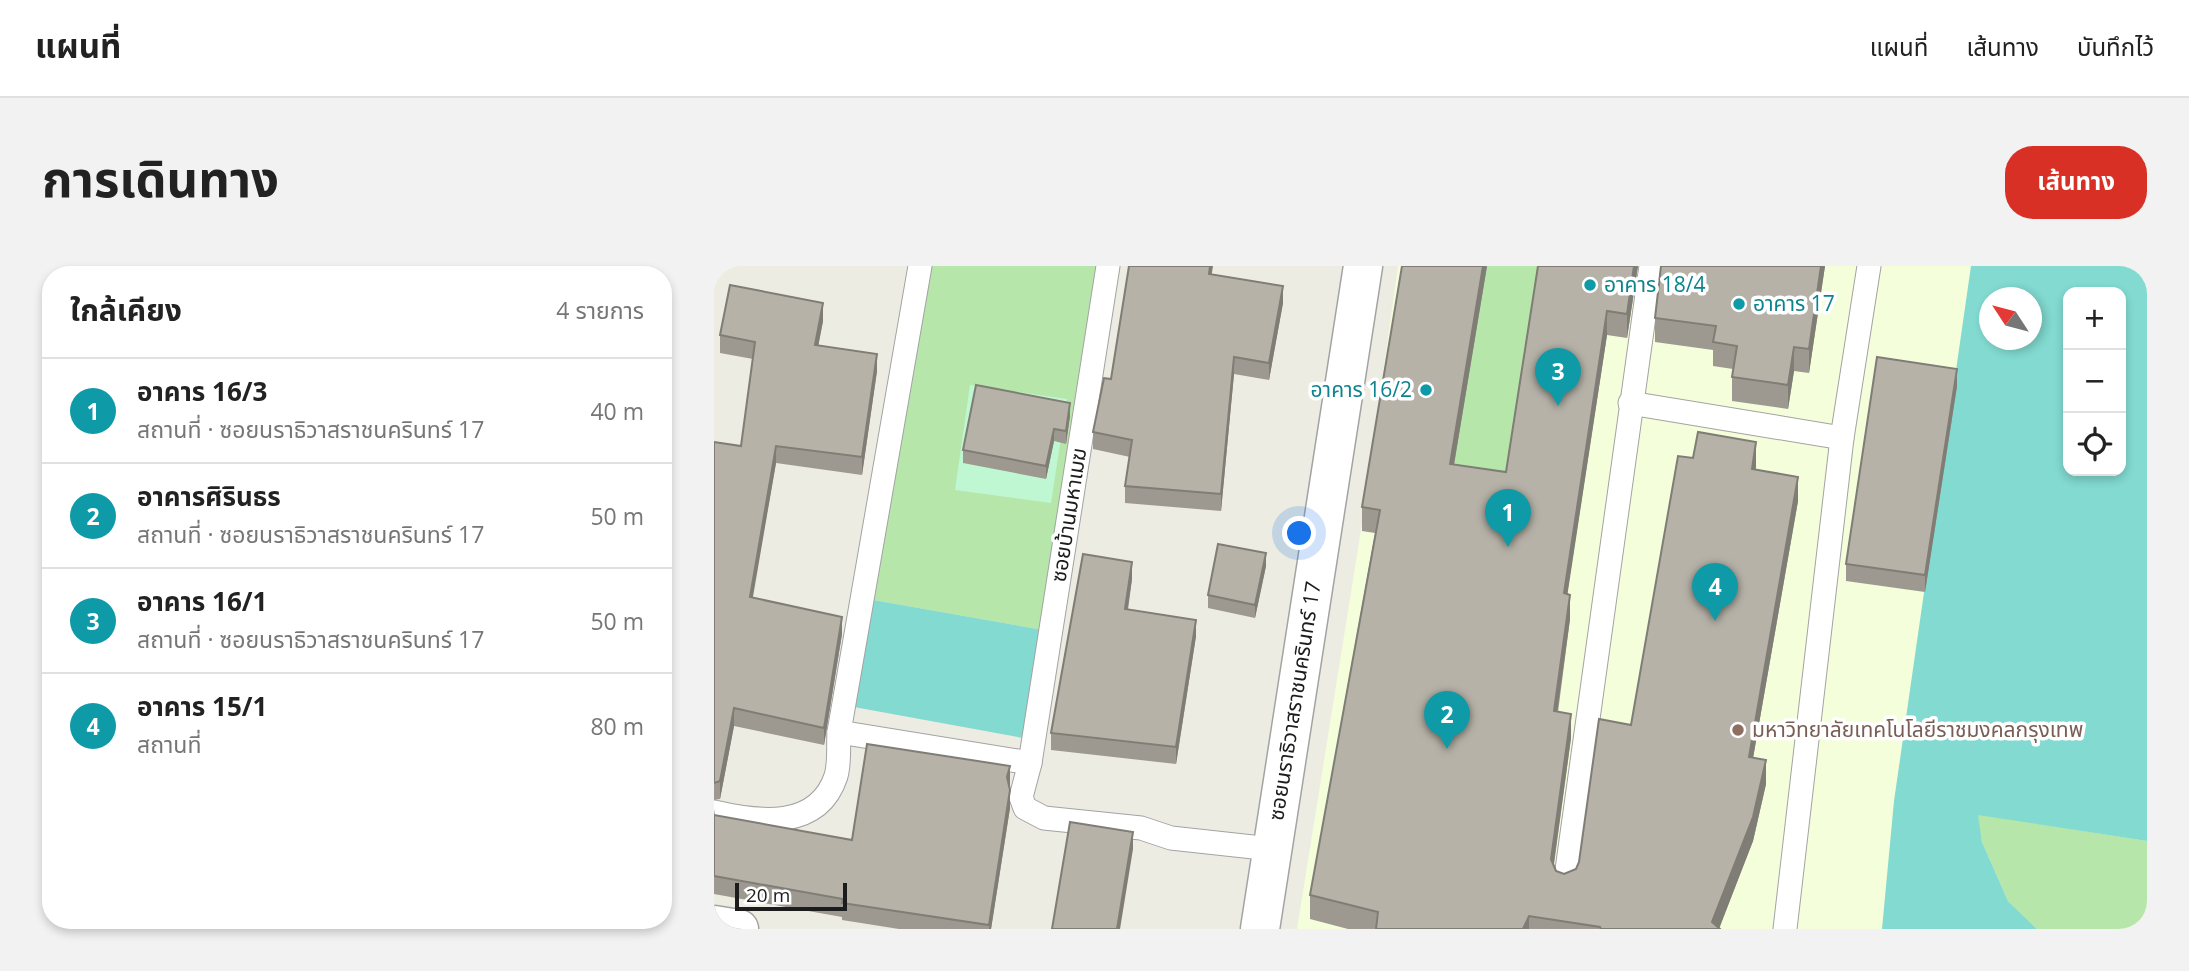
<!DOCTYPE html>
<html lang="th">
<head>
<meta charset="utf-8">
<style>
	body { margin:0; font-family:"Open Sans","Noto Sans Thai",sans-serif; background:#f2f2f2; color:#222 }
	.controls { position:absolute; right:21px; top:21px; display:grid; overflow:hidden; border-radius:14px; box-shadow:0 4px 10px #0003 }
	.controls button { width:63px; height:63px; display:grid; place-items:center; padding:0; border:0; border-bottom:2px solid #e0e0e0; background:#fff; color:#222; font:35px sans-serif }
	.compass { position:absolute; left:1265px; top:21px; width:63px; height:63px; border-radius:50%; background:#fff; box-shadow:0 4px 10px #0003; rotate:306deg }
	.scale { position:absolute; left:21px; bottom:18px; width:112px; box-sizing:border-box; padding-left:7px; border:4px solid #1c1c1c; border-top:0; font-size:19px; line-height:24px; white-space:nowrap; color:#1c1c1c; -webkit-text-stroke:5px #fff; paint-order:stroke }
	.you { position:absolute; left:586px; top:268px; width:24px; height:24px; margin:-18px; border:5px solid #fff; border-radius:50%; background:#1a73e8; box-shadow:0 0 0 10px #1a73e833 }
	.badge { display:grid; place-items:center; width:46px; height:46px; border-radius:50%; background:#d93025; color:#fff; font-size:23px; font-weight:700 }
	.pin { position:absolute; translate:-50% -58px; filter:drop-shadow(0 2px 4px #0008) }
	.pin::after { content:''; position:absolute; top:37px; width:24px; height:21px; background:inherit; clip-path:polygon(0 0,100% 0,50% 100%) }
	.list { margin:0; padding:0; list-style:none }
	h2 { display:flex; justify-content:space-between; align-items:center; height:91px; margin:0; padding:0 28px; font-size:30px }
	h2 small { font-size:23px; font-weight:400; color:#767676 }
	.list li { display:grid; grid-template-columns:46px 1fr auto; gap:21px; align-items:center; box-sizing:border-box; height:105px; padding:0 28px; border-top:2px solid #e0e0e0 }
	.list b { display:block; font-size:26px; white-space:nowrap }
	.list p { margin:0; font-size:23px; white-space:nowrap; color:#767676 }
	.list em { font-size:23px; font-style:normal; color:#767676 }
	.icon { flex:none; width:38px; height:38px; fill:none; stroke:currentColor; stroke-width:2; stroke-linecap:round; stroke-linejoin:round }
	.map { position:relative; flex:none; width:1433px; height:663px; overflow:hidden; border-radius:28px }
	header { display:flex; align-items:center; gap:42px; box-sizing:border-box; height:98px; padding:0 35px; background:#fff; border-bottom:2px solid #e0e0e0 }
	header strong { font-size:33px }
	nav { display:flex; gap:38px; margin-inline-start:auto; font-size:24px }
	.intro { display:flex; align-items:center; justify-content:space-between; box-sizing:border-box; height:168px; padding:0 42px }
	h1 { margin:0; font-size:49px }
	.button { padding:18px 32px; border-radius:28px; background:#d93025; color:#fff; font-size:24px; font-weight:700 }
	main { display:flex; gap:42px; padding:0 42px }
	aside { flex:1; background:#fff; border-radius:28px; box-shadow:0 4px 10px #0003 }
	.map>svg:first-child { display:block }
	.education { fill:#f4feda; fill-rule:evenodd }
	.grass { fill:#b6e6a9 }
	.park { fill:#bff7d3 }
	.pitch { fill:#82dad0; fill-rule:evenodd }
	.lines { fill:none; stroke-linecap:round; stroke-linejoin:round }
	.service-casing { stroke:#a3a3a3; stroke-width:25 }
	.minor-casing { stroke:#a3a3a3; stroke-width:41 }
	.tertiary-casing { stroke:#a3a3a3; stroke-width:41 }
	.service { stroke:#fff; stroke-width:23 }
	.minor { stroke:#fff; stroke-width:38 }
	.tertiary { stroke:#fff; stroke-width:38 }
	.wall { fill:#9d9990 }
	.shaded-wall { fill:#7f7d76 }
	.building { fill:#b6b2a8; stroke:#7f7d76; stroke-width:2 }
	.culture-dot { fill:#0f9aa8; stroke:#fff; stroke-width:2.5 }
	.education-dot { fill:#8d6e63; stroke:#fff; stroke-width:2.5 }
	.labels { text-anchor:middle; stroke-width:7; stroke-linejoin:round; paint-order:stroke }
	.culture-label { font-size:21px; fill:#0d838f; stroke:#fff; text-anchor:start }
	.street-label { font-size:21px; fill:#1c1c1c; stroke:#fff }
	.education-label { font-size:21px; fill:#785e54; stroke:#fff; text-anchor:start }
</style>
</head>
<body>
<header>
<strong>แผนที่</strong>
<nav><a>แผนที่</a><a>เส้นทาง</a><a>บันทึกไว้</a></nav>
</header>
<div class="intro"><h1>การเดินทาง</h1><a class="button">เส้นทาง</a></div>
<main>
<aside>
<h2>ใกล้เคียง<small>4 รายการ</small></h2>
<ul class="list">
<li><span class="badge" style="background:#0f9aa8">1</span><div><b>อาคาร 16/3</b><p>สถานที่ · ซอยนราธิวาสราชนครินทร์ 17</p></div><em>40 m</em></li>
<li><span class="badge" style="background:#0f9aa8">2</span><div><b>อาคารศิรินธร</b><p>สถานที่ · ซอยนราธิวาสราชนครินทร์ 17</p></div><em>50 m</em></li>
<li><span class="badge" style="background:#0f9aa8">3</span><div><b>อาคาร 16/1</b><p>สถานที่ · ซอยนราธิวาสราชนครินทร์ 17</p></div><em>50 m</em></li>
<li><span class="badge" style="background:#0f9aa8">4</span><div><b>อาคาร 15/1</b><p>สถานที่</p></div><em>80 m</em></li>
</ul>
</aside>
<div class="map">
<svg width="1433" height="663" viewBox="0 0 1433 663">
	<rect width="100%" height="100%" fill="#edece2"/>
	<!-- education -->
	<path class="education" d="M684,0h749v663h-850l64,-399zM1354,26h53v179h-53zM1276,32h42v42h-42z"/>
	<!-- grass -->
	<g class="grass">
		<polygon points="215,0 385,0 329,364 159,334"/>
		<polygon points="688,0 835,0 810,236 705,226 756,33 685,19"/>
		<polygon points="1263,548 1433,575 1433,663 1323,663 1294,635 1268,576"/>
	</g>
	<!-- park -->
	<polygon class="park" points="256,119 353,133 337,237 241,224"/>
	<!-- pitch -->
	<g class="pitch">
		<path d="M1257,0h176v575l-169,-26 4,27 26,59 29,28h-155l12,-128zM1354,26h53v179h-53zM1276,32h42v42h-42z"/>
		<polygon points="159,334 329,364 309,472 140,441"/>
	</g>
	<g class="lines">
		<defs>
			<g id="service">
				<polyline points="206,0 125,466 316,497 307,531 311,542 330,552 427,562 457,572 558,583"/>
				<polyline points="916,137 1128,172"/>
				<polyline points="316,497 394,0"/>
				<path d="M0,546c43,10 104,19 122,-36 4,-13 2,-30 3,-44"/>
				<polyline points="851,618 937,0"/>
				<polyline points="1071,663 1128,172 1155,0"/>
			</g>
			<polyline id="minor" points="0,659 25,663"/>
			<polyline id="tertiary" points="546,663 649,0"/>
		</defs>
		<!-- service casing -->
		<use href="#service" class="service-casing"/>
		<!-- minor casing -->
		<use href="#minor" class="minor-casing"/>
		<!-- tertiary casing -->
		<use href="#tertiary" class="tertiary-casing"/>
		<!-- service -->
		<use href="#service" class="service"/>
		<!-- minor -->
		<use href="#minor" class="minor"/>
		<!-- tertiary -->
		<use href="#tertiary" class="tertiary"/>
	</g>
	<!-- wall -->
	<g class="wall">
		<polygon points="688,0 773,0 740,199 792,206 824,0 924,0 913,72 893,69 853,328 856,353 844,446 857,472 840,599 842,605 850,608 862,603 917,459 979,192 1042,200 1042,204 1084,235 1039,492 1052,518 1039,575 1005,662 1006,663 634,663 596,653 596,629 661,267 648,265 648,241"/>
		<polygon points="947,0 1111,0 1095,107 1080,105 1074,143 1018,135 1018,111 1019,103 999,100 999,84 941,76 941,52"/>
		<polygon points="497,9 569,37 555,114 520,108 507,245 411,237 411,220 416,191 379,183 379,166 397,113"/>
		<polygon points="109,55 104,80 163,105 148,209 62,197 38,331 128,368 110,479 20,460 6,533 0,534 0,176 27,180 39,93 6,87 6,69"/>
		<polygon points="1243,120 1211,326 1132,315 1132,298"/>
		<polygon points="356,150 352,178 340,175 332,213 249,197 249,184"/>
		<polygon points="552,300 541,352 494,342 494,329"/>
		<polygon points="418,313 414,344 482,370 462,498 337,484 337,467"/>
		<polygon points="296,517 296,542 277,663 185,663 128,654 128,651 0,628 0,543 1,549 138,574"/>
	</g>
	<!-- shaded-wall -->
	<g class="shaded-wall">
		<polygon points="496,0 499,0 495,25 495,8"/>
		<polygon points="769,0 773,0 736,222 736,198"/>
		<polygon points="920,0 924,0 913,72 913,48"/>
		<polygon points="1107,0 1111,0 1095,107 1095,83"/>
		<polygon points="569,20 569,37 555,114 555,97"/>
		<polygon points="109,37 109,55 101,97 101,79"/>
		<polygon points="893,45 893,69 850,351 850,327"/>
		<polygon points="1080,81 1080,105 1074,143 1074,119"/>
		<polygon points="163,88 163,105 148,209 148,191"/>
		<polygon points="520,91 520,108 507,245 507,228"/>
		<polygon points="1243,103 1243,120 1211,326 1211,309"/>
		<polygon points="356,137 356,150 352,178 352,165"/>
		<polygon points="340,163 340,175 332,213 332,200"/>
		<polygon points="1042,176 1042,200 1038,227 1038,203"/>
		<polygon points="62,180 62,197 36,348 36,331"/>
		<polygon points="1084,211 1084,235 1035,515 1035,491"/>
		<polygon points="552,287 552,300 541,352 541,339"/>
		<polygon points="418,296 418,313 411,360 411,343"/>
		<polygon points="856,329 856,353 840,469 840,445"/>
		<polygon points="128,351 128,368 110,479 110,462"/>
		<polygon points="482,354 482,370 462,498 462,481"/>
		<polygon points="20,442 20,460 6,533 6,515"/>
		<polygon points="857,448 857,472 837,617 837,593"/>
		<polygon points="1052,494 1052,518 1039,575 1005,663 998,656"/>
		<polygon points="296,500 296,517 293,528 293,511"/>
		<polygon points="296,524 296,542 277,663 275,663"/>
		<polygon points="419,566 419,583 406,663 403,663"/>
		<polygon points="815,650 815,663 809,663"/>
	</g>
	<!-- building -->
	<g class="building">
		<polygon points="415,0 496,0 495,8 569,20 555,97 520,91 507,228 411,220 418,174 379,166 390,112 397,113"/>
		<polygon points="688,0 769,0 736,198 792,206 824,0 920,0 913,48 893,45 850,327 856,329 840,445 857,448 837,593 842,605 850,608 862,603 865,596 885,453 917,459 964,190 979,192 984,166 1042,176 1038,203 1084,211 1035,491 1052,494 1039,551 998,656 1006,663 887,663 886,661 815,650 809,663 662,663 664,646 596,629 666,244 648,241"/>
		<polygon points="947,0 1107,0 1095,83 1080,81 1074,119 1018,111 1023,80 999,76 1002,60 941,52"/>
		<polygon points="16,19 109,37 101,79 163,88 148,191 62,180 36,331 128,351 110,462 20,442 6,515 0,517 0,176 27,180 41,76 6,69"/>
		<polygon points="1163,91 1243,103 1211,309 1132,298"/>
		<polygon points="262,119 356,137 352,165 340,163 332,200 249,184"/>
		<polygon points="504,278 552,287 541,339 494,329"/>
		<polygon points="369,288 418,296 411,343 482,354 462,481 337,467"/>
		<polygon points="153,478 296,500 293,511 296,524 275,659 128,637 129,633 0,610 0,549 138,574"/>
		<polygon points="356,556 419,566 403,663 338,663"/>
	</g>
	<!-- markers -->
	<g class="culture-dot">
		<circle cx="876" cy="19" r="7"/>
		<circle cx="1025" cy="38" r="7"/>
		<circle cx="712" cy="124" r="7"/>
	</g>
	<circle class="education-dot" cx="1024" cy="464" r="7"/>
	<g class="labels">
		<!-- culture labels -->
		<g class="culture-label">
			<text x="890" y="26">อาคาร 18/4</text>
			<text x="1039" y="45">อาคาร 17</text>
			<text x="698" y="131" text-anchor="end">อาคาร 16/2</text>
		</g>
		<!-- street labels -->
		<g class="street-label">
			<text transform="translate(355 249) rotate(-81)" y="7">ซอยบ้านมหาเมฆ</text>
			<text transform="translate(581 435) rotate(-81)" y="7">ซอยนราธิวาสราชนครินทร์ 17</text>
		</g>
		<!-- education labels -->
		<g class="education-label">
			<text x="1038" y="471">มหาวิทยาลัยเทคโนโลยีราชมงคลกรุงเทพ</text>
		</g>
	</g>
</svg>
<div class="controls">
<button>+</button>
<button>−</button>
<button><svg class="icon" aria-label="locate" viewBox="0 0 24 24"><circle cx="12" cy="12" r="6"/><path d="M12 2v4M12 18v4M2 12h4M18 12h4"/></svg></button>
</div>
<svg class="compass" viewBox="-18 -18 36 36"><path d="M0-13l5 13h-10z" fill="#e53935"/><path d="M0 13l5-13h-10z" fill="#767676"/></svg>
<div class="scale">20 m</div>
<div class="you"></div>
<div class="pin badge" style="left:794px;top:281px;background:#0f9aa8">1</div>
<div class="pin badge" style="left:733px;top:483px;background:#0f9aa8">2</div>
<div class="pin badge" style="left:844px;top:140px;background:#0f9aa8">3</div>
<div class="pin badge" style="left:1001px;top:355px;background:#0f9aa8">4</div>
</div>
</main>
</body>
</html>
